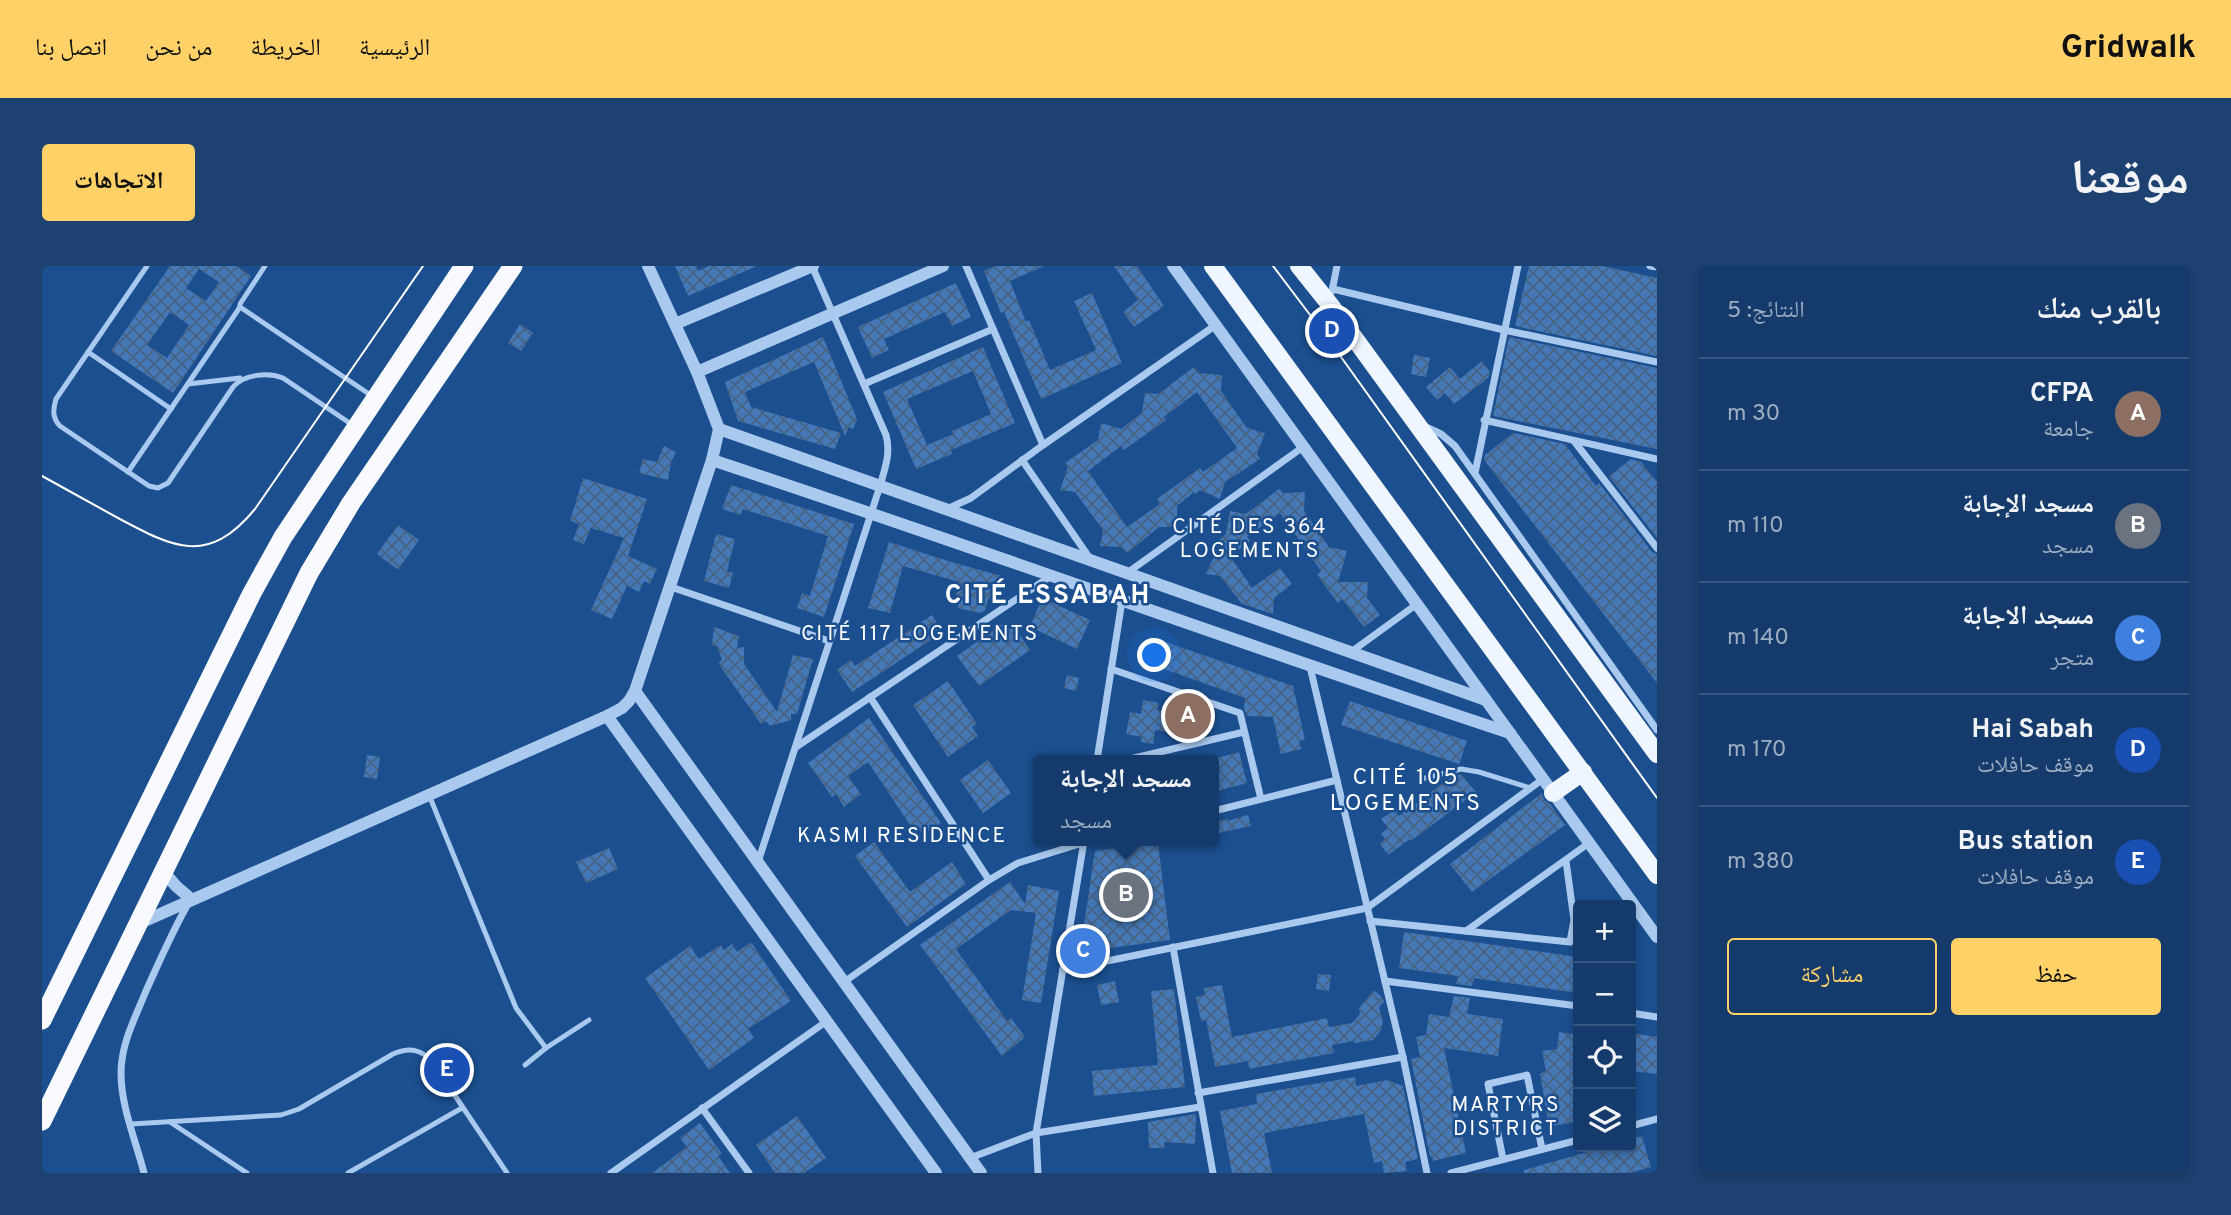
<!DOCTYPE html>
<html lang="ar">
<head>
<meta charset="utf-8">
<style>
	body { margin:0; font-family:Overpass,"Noto Naskh Arabic",sans-serif; background:#1d4271; color:#f1f3f6; direction:rtl }
	.controls { position:absolute; right:21px; bottom:21px; display:grid; overflow:hidden; border-radius:7px; box-shadow:0 4px 10px #0003 }
	.controls button { width:63px; height:63px; display:grid; place-items:center; padding:0; border:0; border-bottom:2px solid #33557e; background:#143b6b; color:#f1f3f6; font:35px sans-serif }
	.you { position:absolute; left:1113px; top:390px; width:24px; height:24px; margin:-18px; border:5px solid #fff; border-radius:50%; background:#1a73e8; box-shadow:0 0 0 10px #1a73e833 }
	.badge { display:grid; place-items:center; width:46px; height:46px; border-radius:50%; background:#ffd166; color:#fff; font-size:23px; font-weight:700 }
	.pin { position:absolute; translate:-50% -50%; border:4px solid #fff; box-shadow:0 2px 7px #0006 }
	.popup { position:absolute; left:991px; top:489px; width:186px; height:91px; box-sizing:border-box; display:grid; place-content:center; border-radius:7px; background:#143b6b; filter:drop-shadow(0 2px 5px #0005); font-size:23px; white-space:nowrap; color:#9dadc1 }
	.popup b { font-size:26px; color:#f1f3f6 }
	.popup::after { content:''; position:absolute; left:50%; top:100%; margin-left:-14px; border:14px solid transparent; border-top-color:#143b6b }
	.list { margin:0; padding:0; list-style:none }
	h2 { display:flex; justify-content:space-between; align-items:center; height:91px; margin:0; padding:0 28px; font-size:30px }
	h2 small { font-size:23px; font-weight:400; color:#9dadc1 }
	.list li { display:grid; grid-template-columns:46px 1fr auto; gap:21px; align-items:center; box-sizing:border-box; height:112px; padding:0 28px; border-top:2px solid #33557e }
	.list b { display:block; font-size:26px; white-space:nowrap }
	.list p { margin:0; font-size:23px; white-space:nowrap; color:#9dadc1 }
	.list em { font-size:23px; font-style:normal; color:#9dadc1 }
	.actions { display:flex; gap:14px; padding:21px 28px }
	.actions a { flex:1; padding:16px 0; border:2px solid #ffd166; border-radius:7px; text-align:center; font-size:24px; color:#ffd166 }
	.actions .main { background:#ffd166; color:#111 }
	.icon { flex:none; width:38px; height:38px; fill:none; stroke:currentColor; stroke-width:2; stroke-linecap:round; stroke-linejoin:round }
	.map { position:relative; flex:none; width:1615px; height:907px; overflow:hidden; direction:ltr; border-radius:7px }
	header { display:flex; align-items:center; gap:42px; box-sizing:border-box; height:98px; padding:0 35px; background:#ffd166; color:#111 }
	header strong { font-size:33px }
	nav { display:flex; gap:38px; margin-inline-start:auto; font-size:24px }
	.intro { display:flex; align-items:center; justify-content:space-between; box-sizing:border-box; height:168px; padding:0 42px }
	h1 { margin:0; font-size:49px }
	.button { padding:18px 32px; border-radius:7px; background:#ffd166; color:#111; font-size:24px; font-weight:700 }
	main { display:flex; gap:42px; padding:0 42px }
	aside { flex:1; background:#143b6b; border-radius:7px; box-shadow:0 4px 10px #0003 }
	.map>svg:first-child { display:block }
	.building { fill:url(#building-cross-hatch); fill-rule:evenodd }
	.lines { fill:none; stroke-linecap:round; stroke-linejoin:round }
	.service { stroke:#a9c9ee; stroke-width:5 }
	.minor { stroke:#a9c9ee; stroke-width:7 }
	.tertiary { stroke:#a9c9ee; stroke-width:12 }
	.primary { stroke:#f0f6ff; stroke-width:18 }
	.trunk { stroke:#f8faff; stroke-width:19 }
	.tram { stroke:#fff; stroke-width:2 }
	.labels { text-anchor:middle; stroke-width:5; stroke-linejoin:round; paint-order:stroke }
	.neighbourhood-label { font-size:21px; letter-spacing:2px; fill:#fff; stroke:#1b4f8f }
	.quarter-label { font-size:23px; letter-spacing:2px; fill:#fff; stroke:#1b4f8f }
	.district-label { font-size:26px; font-weight:bold; letter-spacing:2px; fill:#fff; stroke:#1b4f8f }
</style>
</head>
<body>
<header>
<strong>Gridwalk</strong>
<nav><a>الرئيسية</a><a>الخريطة</a><a>من نحن</a><a>اتصل بنا</a></nav>
</header>
<div class="intro"><h1>موقعنا</h1><a class="button">الاتجاهات</a></div>
<main>
<aside>
<h2>بالقرب منك<small>النتائج: 5</small></h2>
<ul class="list">
<li><span class="badge" style="background:#8d6e63">A</span><div><b>CFPA</b><p>جامعة</p></div><em>30 m</em></li>
<li><span class="badge" style="background:#6b7280">B</span><div><b>مسجد الإجابة</b><p>مسجد</p></div><em>110 m</em></li>
<li><span class="badge" style="background:#3f7fe0">C</span><div><b>مسجد الاجابة</b><p>متجر</p></div><em>140 m</em></li>
<li><span class="badge" style="background:#1a4fb4">D</span><div><b>Hai Sabah</b><p>موقف حافلات</p></div><em>170 m</em></li>
<li><span class="badge" style="background:#1a4fb4">E</span><div><b>Bus station</b><p>موقف حافلات</p></div><em>380 m</em></li>
</ul>
<div class="actions"><a class="main">حفظ</a><a>مشاركة</a></div>
</aside>
<div class="map">
<svg width="1615" height="907" viewBox="0 0 1615 907">
	<defs>
		<pattern id="building-cross-hatch" width="8" height="8" patternUnits="userSpaceOnUse" patternTransform="scale(1.75)"><rect width="8" height="8" fill="#4478b7"/><path d="M0 0l8 8M0 8l8-8" fill="none" stroke="#486282"/></pattern>
	</defs>
	<rect width="100%" height="100%" fill="#1b4f8f"/>
	<!-- building -->
	<g class="building">
		<path d="M128,0h67l14,10 -78,117 -62,-42zM157,3l20,13 -13,19 -20,-13zM128,46l19,13 -22,33 -20,-13z"/>
		<polygon points="633,0 654,0 656,5 667,0 715,0 646,30"/>
		<polygon points="953,0 1002,0 968,15 984,56 987,54 1008,104 1054,84 1032,35 1050,27 1080,97 999,133 962,46 959,47 942,5"/>
		<polygon points="1072,0 1095,0 1122,40 1092,61 1081,46 1096,34"/>
		<polygon points="1487,0 1560,0 1615,12 1615,90 1473,60"/>
		<polygon points="914,17 929,51 910,60 903,46 842,73 847,84 830,92 816,61"/>
		<polygon points="478,58 491,67 479,85 466,77"/>
		<polygon points="781,71 815,153 811,163 807,161 803,170 772,96 703,126 709,141 799,167 793,183 696,155 683,116"/>
		<polygon points="1467,71 1615,102 1615,183 1451,150"/>
		<path d="M941,81l32,76 -64,27 1,4 -36,15 -33,-77zM931,105l18,43 -39,17 1,3 -26,11 -20,-46z"/>
		<polygon points="1372,89 1388,92 1384,111 1369,108"/>
		<polygon points="1440,95 1448,106 1446,112 1412,138 1403,127 1395,134 1384,121 1408,101 1418,113"/>
		<path d="M1152,101l5,6 23,2 -1,16 26,37 18,5 -8,21 3,5 -35,23 -5,17 -20,-9 -5,4 -1,-2 -17,14v21h-18l-32,26 -6,-6 -21,-1 3,-16 -28,-38 -15,-2 8,-23 -3,-4 33,-23 3,-17 20,6 21,-16 3,-20 13,1zM1155,126l40,56 -34,24 -3,-4 -43,31 3,5 -33,23 -39,-56 33,-25 3,4 42,-30 -2,-3z"/>
		<polygon points="1471,167 1523,178 1554,220 1557,217 1610,286 1615,288 1615,417 1442,194 1443,189"/>
		<polygon points="622,180 634,186 629,196 626,214 597,207 601,193 615,196"/>
		<polygon points="1589,193 1599,196 1615,216 1615,272 1567,210"/>
		<polygon points="541,212 605,233 586,290 615,303 608,318 602,315 597,326 585,320 570,353 549,344 582,272 549,262 542,278 531,274 537,258 528,255"/>
		<polygon points="689,219 812,258 782,351 755,342 760,327 768,330 786,270 701,243 698,249 680,243"/>
		<polygon points="1237,223 1241,227 1263,226 1262,245 1287,281 1305,285 1296,316 1326,316 1325,332 1338,349 1322,361 1300,333 1296,337 1275,309 1279,305 1238,247 1205,271 1208,275 1188,290 1210,322 1238,302 1250,318 1232,332 1231,348 1200,338 1178,310 1164,308 1173,288 1169,281 1184,268 1188,245 1204,248"/>
		<polygon points="356,259 377,274 356,304 335,288"/>
		<polygon points="674,268 693,273 685,305 691,307 687,322 662,315"/>
		<polygon points="847,276 906,295 963,311 957,331 946,333 943,345 937,347 916,342 917,335 913,333 917,316 861,300 848,347 826,342"/>
		<polygon points="1000,332 1048,354 1035,383 988,361"/>
		<polygon points="890,349 901,366 810,426 795,404 809,394 813,400"/>
		<polygon points="960,358 963,362 971,359 988,384 937,420 915,390"/>
		<polygon points="672,361 697,370 695,382 702,381 702,398 735,446 751,389 771,393 755,448 749,448 749,454 728,460 724,455 719,458 676,397 680,394 675,380 670,379"/>
		<polygon points="1109,371 1251,420 1263,474 1257,475 1259,483 1239,488 1231,451 1205,450 1202,443 1203,432 1100,395"/>
		<polygon points="1025,409 1037,412 1034,425 1022,422"/>
		<polygon points="906,415 935,458 930,461 936,470 906,491 871,439"/>
		<polygon points="1101,434 1117,437 1115,444 1135,448 1131,463 1126,462 1126,466 1113,464 1111,478 1099,476 1100,471 1084,468 1088,446 1099,448"/>
		<polygon points="1308,435 1425,475 1417,498 1299,459"/>
		<polygon points="827,452 899,557 881,569 877,562 872,565 826,496 806,510 819,528 802,541 794,528 790,531 766,497"/>
		<polygon points="1197,486 1205,517 1172,526 1172,493"/>
		<polygon points="325,489 338,491 335,513 322,511"/>
		<polygon points="946,494 969,527 941,547 918,514"/>
		<polygon points="1419,508 1434,526 1369,575 1368,573 1346,589 1338,578 1343,573 1339,568 1346,562 1339,553 1352,544 1357,550 1409,511"/>
		<polygon points="1500,527 1502,534 1508,538 1523,559 1430,626 1408,598"/>
		<polygon points="1206,549 1209,560 1172,568 1172,556 1186,553 1186,555"/>
		<polygon points="832,576 868,626 910,596 924,618 865,661 813,590"/>
		<polygon points="1116,577 1128,674 1038,686 1053,585"/>
		<polygon points="567,582 576,603 544,617 534,596"/>
		<polygon points="968,616 983,638 986,619 1017,625 999,737 980,734 994,647 969,644 914,683 965,755 969,752 983,771 960,790 878,679"/>
		<polygon points="1362,666 1536,691 1536,727 1432,712 1430,720 1414,718 1416,710 1357,702"/>
		<polygon points="709,676 749,735 706,763 712,772 667,804 603,712 648,680 657,693 679,679 682,684 690,678 695,686"/>
		<polygon points="1276,708 1289,709 1287,725 1274,723"/>
		<polygon points="1073,715 1077,736 1059,739 1055,719"/>
		<polygon points="1180,719 1190,771 1285,752 1287,761 1310,757 1318,748 1317,742 1332,724 1340,731 1342,736 1337,741 1341,756 1339,764 1331,774 1313,777 1311,775 1290,779 1292,787 1207,803 1206,795 1173,801 1164,754 1159,755 1154,731 1163,729 1162,722"/>
		<polygon points="1132,723 1143,821 1052,830 1050,805 1116,799 1109,725"/>
		<polygon points="1412,730 1428,732 1425,748 1461,753 1456,790 1402,782 1424,887 1391,895 1390,890 1388,891 1369,793 1378,791 1374,771 1384,769 1387,748 1407,751"/>
		<polygon points="1517,766 1536,769 1536,792 1531,791 1536,829 1536,855 1507,861 1498,808 1504,805 1500,785 1515,783"/>
		<polygon points="1589,767 1615,771 1615,808 1589,805"/>
		<polygon points="1313,811 1314,820 1345,814 1361,820 1376,893 1363,896 1365,905 1342,907 1340,895 1332,897 1322,848 1222,867 1230,907 1190,907 1178,845 1215,838 1214,828"/>
		<polygon points="1154,848 1153,878 1122,876 1123,882 1107,882 1106,856"/>
		<polygon points="755,850 784,892 762,907 733,907 714,879"/>
		<polygon points="658,857 680,888 676,890 688,907 610,907 645,881 638,872"/>
		<polygon points="1600,870 1609,901 1588,907 1482,907 1482,904 1563,881 1589,881 1589,873"/>
	</g>
	<g class="lines">
		<!-- service -->
		<g class="service">
			<path d="M105,0l-91,133c-3,10 -4,19 4,27l89,60 9,2 10,-5 65,-96c11,-13 35,-15 50,-9l71,48"/>
			<polyline points="198,41 330,130"/>
			<polyline points="46,86 129,143"/>
			<polyline points="146,118 198,112"/>
			<polyline points="86,206 198,41 198,38 223,0"/>
			<polyline points="1379,513 1419,503 1437,506 1488,522"/>
			<polyline points="387,529 474,742 504,782 547,754"/>
			<polyline points="483,799 504,782"/>
			<polyline points="128,856 205,907"/>
			<path d="M89,858l150,-9 18,-6 94,-55c17,-7 29,-5 40,9l74,110"/>
			<polyline points="306,907 420,842"/>
		</g>
		<!-- minor -->
		<g class="minor">
			<polyline points="924,0 1001,179"/>
			<polyline points="1608,0 1615,1"/>
			<polyline points="1291,23 1462,64 1615,96"/>
			<polyline points="1290,25 1295,0"/>
			<polyline points="822,118 951,63"/>
			<polyline points="1442,154 1615,193"/>
			<polyline points="1382,160 1399,168 1413,180 1615,464"/>
			<polyline points="1532,175 1615,282"/>
			<polyline points="980,194 1049,294"/>
			<polyline points="1433,207 1476,0"/>
			<polyline points="905,243 929,232 1001,179 1174,59"/>
			<polyline points="1085,307 1261,181"/>
			<polyline points="629,321 787,375"/>
			<polyline points="1309,386 1375,338"/>
			<polyline points="1268,401 1361,791 1385,907"/>
			<polyline points="1069,403 1198,447 1219,533"/>
			<polyline points="828,431 947,614"/>
			<polyline points="754,481 1009,310"/>
			<polyline points="1055,494 1080,335"/>
			<polyline points="1084,494 1202,466"/>
			<polyline points="1172,545 1295,514"/>
			<path d="M716,596l122,-376c5,-18 11,-33 6,-51l-74,-169"/>
			<polyline points="1328,655 1528,676 1532,654 1524,595"/>
			<polyline points="1424,665 1547,577"/>
			<polyline points="1131,681 1171,907"/>
			<polyline points="1021,704 1325,642 1501,513"/>
			<polyline points="1343,715 1536,740"/>
			<polyline points="802,716 947,614 976,597 1047,575"/>
			<polyline points="1589,747 1615,751"/>
			<polyline points="1156,827 1361,791"/>
			<polyline points="660,842 707,907"/>
			<polyline points="1589,860 1615,853"/>
			<polyline points="928,892 994,867 1158,841"/>
			<polyline points="1461,893 1446,818 1485,809 1500,883"/>
			<path d="M102,907c-8,-32 -23,-66 -23,-100 0,-29 14,-55 25,-82 13,-29 26,-59 42,-87"/>
			<polyline points="569,907 785,755"/>
			<polyline points="996,907 994,867 1042,575"/>
			<polyline points="1409,907 1536,874"/>
		</g>
		<!-- tertiary -->
		<g class="tertiary">
			<polyline points="1131,0 1615,671"/>
			<polyline points="633,58 771,0"/>
			<polyline points="655,106 901,0"/>
			<polyline points="677,163 1444,434"/>
			<path d="M670,194c267,88 531,185 798,273"/>
			<polyline points="593,425 939,907"/>
			<polyline points="565,450 894,907"/>
			<polyline points="121,605 134,620 149,633"/>
			<polyline points="98,657 565,450 580,442 587,435 593,425 670,194 677,163 655,106 606,0"/>
		</g>
		<!-- primary -->
		<g class="primary">
			<polyline points="1171,0 1615,609"/>
			<polyline points="1257,0 1289,40 1615,488"/>
			<polyline points="1511,527 1541,506"/>
		</g>
		<!-- trunk -->
		<g class="trunk">
			<polyline points="0,754 210,327 241,271 422,0"/>
			<polyline points="0,855 267,307 309,237 471,0"/>
		</g>
		<!-- tram -->
		<g class="tram">
			<polyline points="1231,0 1284,70 1615,532"/>
			<path d="M0,210c25,14 51,28 76,42 56,30 90,48 137,-9l168,-243"/>
		</g>
	</g>
	<g class="labels">
		<!-- neighbourhood labels -->
		<g class="neighbourhood-label">
			<text x="1208" y="267">CITÉ DES 364<tspan x="1208" dy="24">LOGEMENTS</tspan></text>
			<text x="878" y="374">CITÉ 117 LOGEMENTS</text>
			<text x="860" y="576">KASMI RESIDENCE</text>
			<text x="1464" y="845">MARTYRS<tspan x="1464" dy="24">DISTRICT</tspan></text>
		</g>
		<!-- quarter labels -->
		<g class="quarter-label">
			<text x="1364" y="518">CITÉ 105<tspan x="1364" dy="26">LOGEMENTS</tspan></text>
		</g>
		<!-- district labels -->
		<g class="district-label">
			<text x="1006" y="337">CITÉ ESSABAH</text>
		</g>
	</g>
</svg>
<div class="controls">
<button>+</button>
<button>−</button>
<button><svg class="icon" aria-label="locate" viewBox="0 0 24 24"><circle cx="12" cy="12" r="6"/><path d="M12 2v4M12 18v4M2 12h4M18 12h4"/></svg></button>
<button><svg class="icon" aria-label="layers" viewBox="0 0 24 24"><path d="M12 4l9 5-9 5-9-5zM3 14l9 5 9-5"/></svg></button>
</div>
<div class="you"></div>
<div class="pin badge" style="left:1146px;top:450px;background:#8d6e63">A</div>
<div class="pin badge" style="left:1084px;top:629px;background:#6b7280">B</div>
<div class="popup"><b>مسجد الإجابة</b>مسجد</div>
<div class="pin badge" style="left:1041px;top:685px;background:#3f7fe0">C</div>
<div class="pin badge" style="left:1290px;top:65px;background:#1a4fb4">D</div>
<div class="pin badge" style="left:405px;top:804px;background:#1a4fb4">E</div>
</div>
</main>
</body>
</html>
